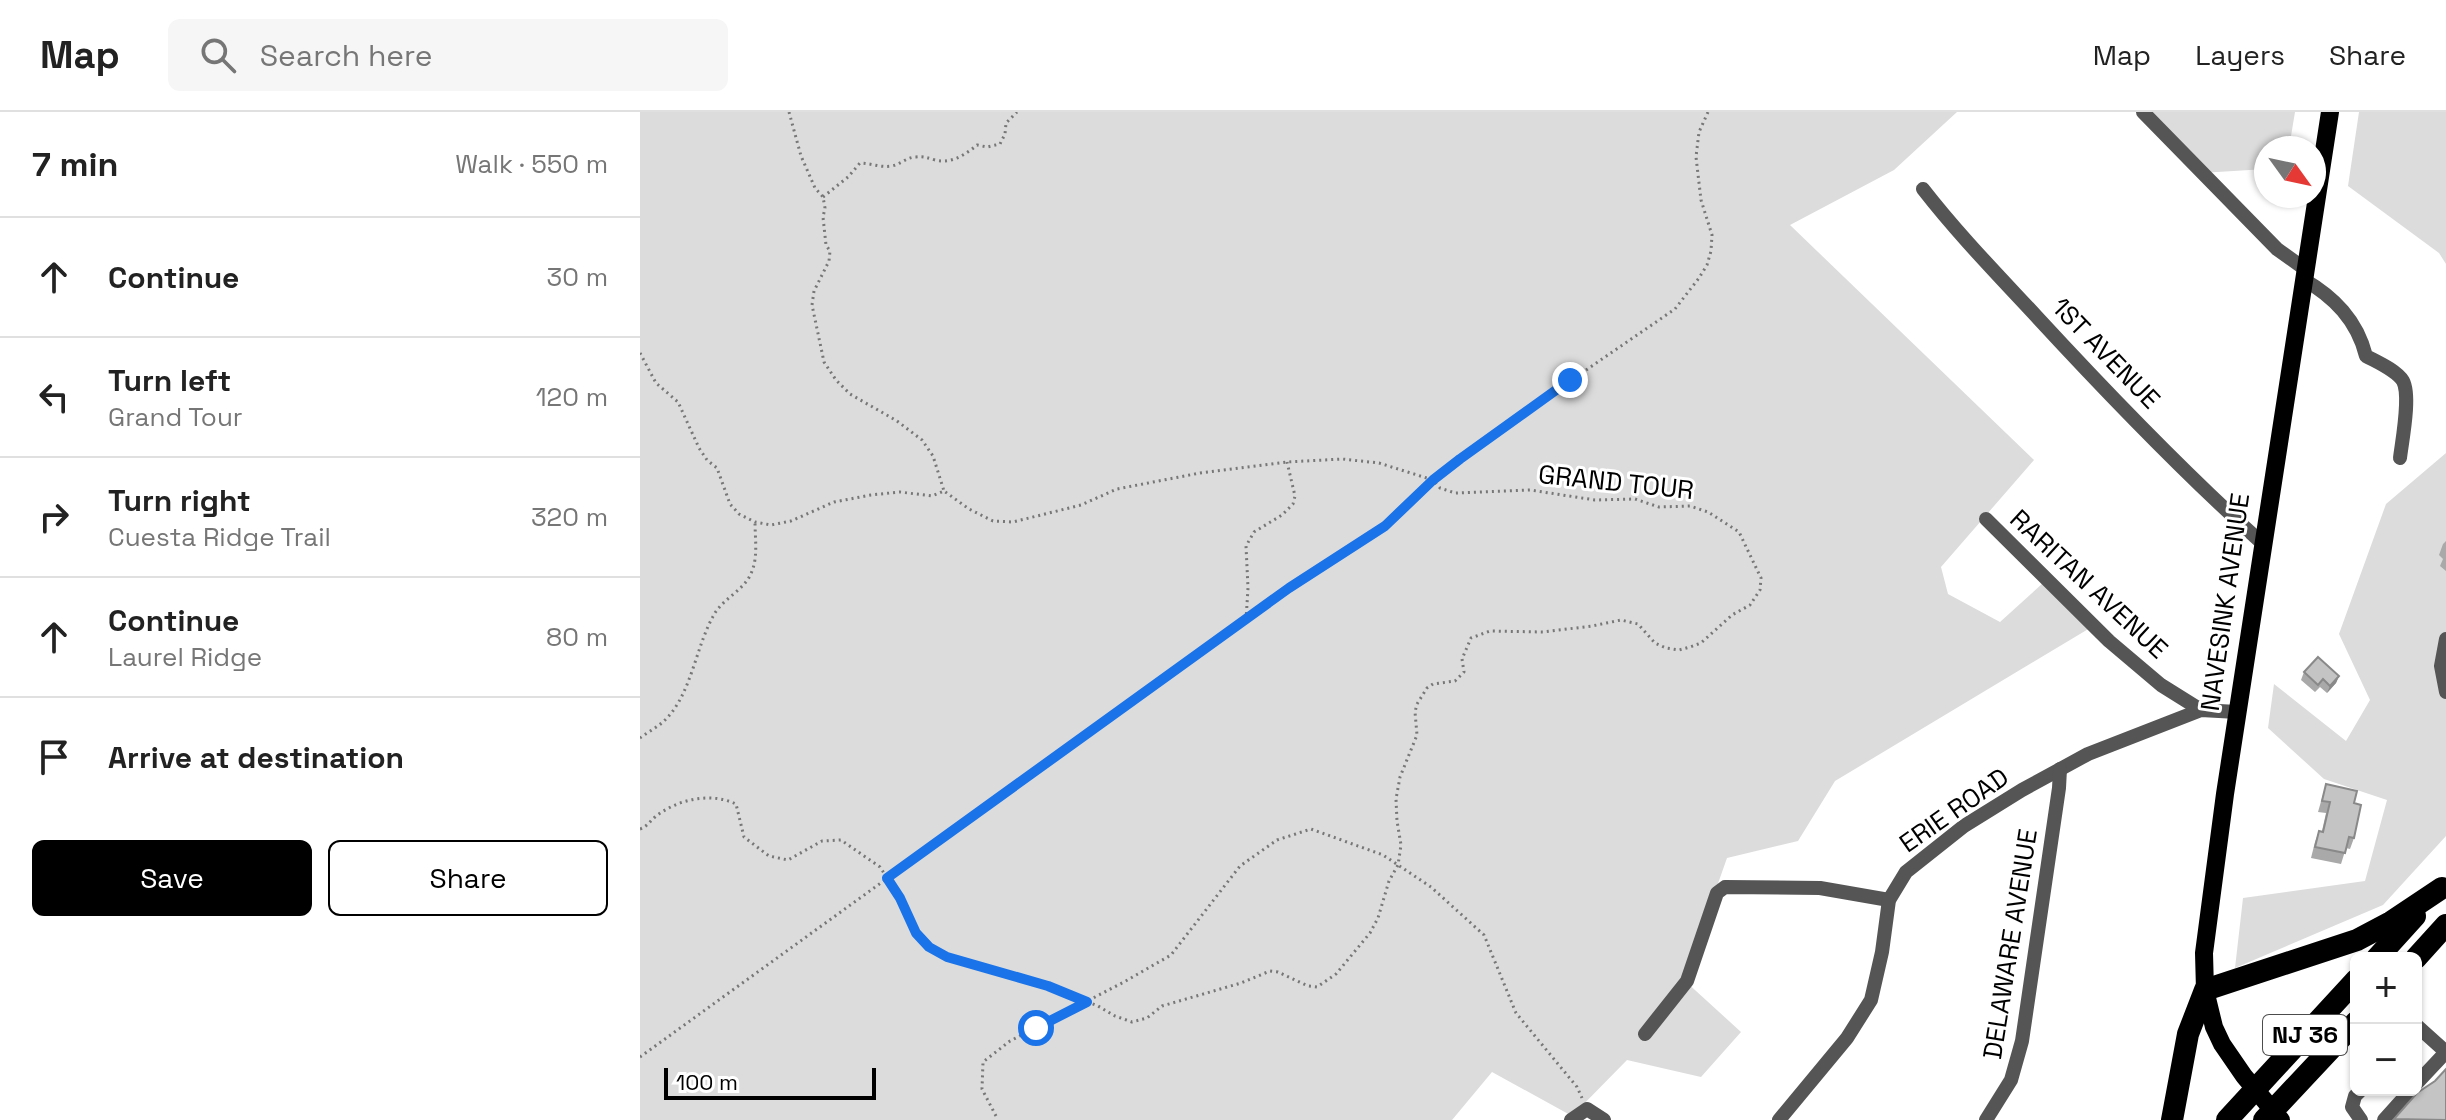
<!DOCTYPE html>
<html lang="en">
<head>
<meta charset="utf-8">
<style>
	body { margin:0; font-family:"Space Grotesk",sans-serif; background:#f6f6f6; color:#222 }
	.controls { position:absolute; right:24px; bottom:24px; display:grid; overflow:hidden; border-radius:12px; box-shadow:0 2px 6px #0004 }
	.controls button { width:72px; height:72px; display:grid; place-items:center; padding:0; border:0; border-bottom:2px solid #e0e0e0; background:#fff; color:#222; font:40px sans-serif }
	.compass { position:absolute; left:1614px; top:24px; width:72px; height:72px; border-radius:50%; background:#fff; box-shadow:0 2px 6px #0004; rotate:123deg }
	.scale { position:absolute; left:24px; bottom:20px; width:212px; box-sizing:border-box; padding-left:8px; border:4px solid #000; border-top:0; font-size:22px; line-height:28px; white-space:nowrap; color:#000; -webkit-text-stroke:6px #fff; paint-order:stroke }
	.stop { position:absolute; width:24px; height:24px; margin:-18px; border:6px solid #1a73e8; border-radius:50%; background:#fff }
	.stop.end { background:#1a73e8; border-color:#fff; box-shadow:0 2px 8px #0008 }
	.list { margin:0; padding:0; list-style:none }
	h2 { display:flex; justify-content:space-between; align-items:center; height:104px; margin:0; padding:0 32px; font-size:34px }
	h2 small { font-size:26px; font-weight:400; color:#767676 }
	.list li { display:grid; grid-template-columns:52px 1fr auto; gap:24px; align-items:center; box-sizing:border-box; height:120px; padding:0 32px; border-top:2px solid #e0e0e0 }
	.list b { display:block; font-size:30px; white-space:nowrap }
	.list p { margin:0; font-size:26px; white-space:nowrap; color:#767676 }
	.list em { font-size:26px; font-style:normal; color:#767676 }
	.actions { display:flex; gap:16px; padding:24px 32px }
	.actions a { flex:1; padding:18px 0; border:2px solid #000; border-radius:12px; text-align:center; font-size:28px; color:#000 }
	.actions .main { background:#000; color:#fff }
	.icon { flex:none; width:44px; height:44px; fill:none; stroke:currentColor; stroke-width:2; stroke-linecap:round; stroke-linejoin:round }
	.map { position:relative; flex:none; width:1806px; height:1008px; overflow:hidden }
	header { display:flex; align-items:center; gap:48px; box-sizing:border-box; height:112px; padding:0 40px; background:#fff; border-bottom:2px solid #e0e0e0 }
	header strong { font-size:38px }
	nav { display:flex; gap:44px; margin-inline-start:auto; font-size:28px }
	.search { width:560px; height:72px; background:#f6f6f6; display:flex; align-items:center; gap:20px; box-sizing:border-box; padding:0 28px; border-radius:12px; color:#767676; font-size:30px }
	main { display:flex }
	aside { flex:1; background:#fff }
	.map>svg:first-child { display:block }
	.green { fill:#dcdcdc }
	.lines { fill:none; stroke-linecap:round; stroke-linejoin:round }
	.path { stroke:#777; stroke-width:3; stroke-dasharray:2 4; stroke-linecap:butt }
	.minor { stroke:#555; stroke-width:14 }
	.major { stroke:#000; stroke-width:18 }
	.highway { stroke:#000; stroke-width:22 }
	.wall { fill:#a9a9a9 }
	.shaded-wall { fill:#898989 }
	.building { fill:#c4c4c4; stroke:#898989; stroke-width:2 }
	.route { stroke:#1a73e8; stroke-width:10 }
	.labels { text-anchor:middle; stroke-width:6; stroke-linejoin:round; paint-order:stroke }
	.shield { fill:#fff; stroke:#4c4c4c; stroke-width:2 }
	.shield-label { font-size:24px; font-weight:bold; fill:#000 }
	.street-label { font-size:26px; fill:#000; stroke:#fff }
</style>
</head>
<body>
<header>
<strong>Map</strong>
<div class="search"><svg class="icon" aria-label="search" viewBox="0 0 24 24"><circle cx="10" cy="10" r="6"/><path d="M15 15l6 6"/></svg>Search here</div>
<nav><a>Map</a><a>Layers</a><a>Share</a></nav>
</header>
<main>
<aside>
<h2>7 min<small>Walk · 550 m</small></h2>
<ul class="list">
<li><svg class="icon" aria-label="ahead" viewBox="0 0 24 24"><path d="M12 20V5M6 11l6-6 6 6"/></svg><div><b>Continue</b></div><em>30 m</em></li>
<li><svg class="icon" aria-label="left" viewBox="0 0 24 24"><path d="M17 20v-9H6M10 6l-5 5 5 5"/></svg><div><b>Turn left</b><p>Grand Tour</p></div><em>120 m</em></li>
<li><svg class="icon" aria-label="right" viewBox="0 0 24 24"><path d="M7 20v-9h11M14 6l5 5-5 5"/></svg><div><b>Turn right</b><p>Cuesta Ridge Trail</p></div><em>320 m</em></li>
<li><svg class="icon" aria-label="ahead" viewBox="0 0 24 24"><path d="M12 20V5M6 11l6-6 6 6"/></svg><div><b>Continue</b><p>Laurel Ridge</p></div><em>80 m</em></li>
<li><svg class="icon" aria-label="arrive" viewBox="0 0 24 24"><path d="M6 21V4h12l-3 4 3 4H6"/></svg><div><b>Arrive at destination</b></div></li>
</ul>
<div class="actions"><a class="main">Save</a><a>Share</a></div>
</aside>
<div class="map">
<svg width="1806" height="1008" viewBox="0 0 1806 1008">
	<rect width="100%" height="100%" fill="#fff"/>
	<!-- green -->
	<g class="green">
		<polygon points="0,0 1317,0 1254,58 1150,113 1394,348 1301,455 1308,482 1360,510 1403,471 1450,516 1195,669 1158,729 1087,746 1044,868 1101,920 1061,965 987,948 932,1004 852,960 812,1008 0,1008"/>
		<polygon points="1502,0 1655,0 1649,36 1626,36 1626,57 1561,61"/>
		<polygon points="1719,0 1806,0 1806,152 1799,141 1708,74"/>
		<polygon points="1806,341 1806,724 1743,793 1595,856 1603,786 1725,769 1747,688 1684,667 1628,616 1634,572 1706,629 1730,588 1699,522 1746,392"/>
	</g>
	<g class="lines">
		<!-- path -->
		<g class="path">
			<polyline points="149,0 161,44 175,76 183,85 185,96 183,105 186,133 190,139 189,149 174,179 172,193 184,250 196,268 210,282 257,309 282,328 293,344 304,379"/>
			<path d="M183,85l25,-20 12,-14c11,0 20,5 32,3 9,-2 15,-9 24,-9 8,-1 12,1 19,3 16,4 30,-5 42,-15l10,2 13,-3 5,-10 1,-11 11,-11"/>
			<polyline points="0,241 16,271 38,290 59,336 67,348 77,356 90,392 99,402 115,410 131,413 151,409 194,390 231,383 260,380 292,384 304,379"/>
			<polyline points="606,508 608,476 606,434 614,420 642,403 653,392 655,384 647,350"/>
			<path d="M0,626c8,-6 18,-11 25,-18 27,-26 31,-76 50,-107 10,-16 31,-24 37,-42 6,-15 3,-33 3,-49"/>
			<path d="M0,717c8,-3 9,-7 15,-12 22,-18 56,-25 81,-13l8,33 25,19 19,4 34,-19 19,-1 39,27 20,31 16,35 13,14 18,10 101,29 50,20 17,10 17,6 15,-4 15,-12 79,-23 29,-12 8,1 30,14 9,1 19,-13 34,-41 8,-15 11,-37 9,-16 3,-20 -4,-24 -1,-22 4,-22 17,-42 -2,-23 2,-8 10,-16 6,-4 22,-3 9,-9 -2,-13 9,-21 19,-7 53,1 49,-6 29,-6 17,4 17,19 11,5 13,2 11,-3 11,-4 31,-28 18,-10 10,-15 1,-12 -22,-46 -31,-20 -18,-6 -31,1 -24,-8 -40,1 -65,-10 -75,3 -15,-5 -7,-8 -54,-17 -37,-4 -55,3 -87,11 -83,16 -36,16 -68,17 -20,-1 -24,-12 -25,-18"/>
			<polyline points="0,945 649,476 745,414 793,368 844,328 1035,197 1059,166 1067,153 1071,139 1072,123 1061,88 1056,45 1059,20 1068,0"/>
			<polyline points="356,1004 342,977 343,950 370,929 484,870 531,843 600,754 637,728 671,717 743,743 791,775 844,823 876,901 937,975 942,986"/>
		</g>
		<!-- minor -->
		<g class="minor">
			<polyline points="1503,0 1637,137 1665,157"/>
			<path d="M1283,77c35,45 75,86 114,128 72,78 146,155 225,226"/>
			<path d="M1663,167c31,18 54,41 63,77 11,6 30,14 37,25 8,15 -1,60 -3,77"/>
			<polyline points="1346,407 1469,529 1521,573 1561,598"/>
			<polyline points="1806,527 1801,554 1806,580"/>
			<polyline points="1776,913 1806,940"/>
			<polyline points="1005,922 1047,869 1077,781 1085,775 1180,776 1249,788"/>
			<polyline points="1776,972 1806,940"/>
			<polyline points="931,1008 947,997 964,1008"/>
			<polyline points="1139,1008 1207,926 1231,888 1242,840 1249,788 1266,760 1324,714 1382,678 1448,642 1561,598 1597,600"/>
			<polyline points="1346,1008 1371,968 1382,929 1419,676 1420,657"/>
			<polyline points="1721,1008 1712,995 1715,984 1721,978"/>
			<polyline points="1744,1008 1771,978"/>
		</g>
		<!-- major -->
		<polyline class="major" points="1641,1008 1604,964 1582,932 1574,915 1565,878 1564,841 1585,682 1690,0"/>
		<!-- highway -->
		<g class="highway">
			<polyline points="1737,846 1775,804"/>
			<polyline points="1776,846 1806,813"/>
			<polyline points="1532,1008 1548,922 1565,878 1717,828 1751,810 1802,776"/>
			<polyline points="1587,1008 1716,868"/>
			<polyline points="1624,1008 1716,910"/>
		</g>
	</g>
	<!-- wall -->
	<g class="wall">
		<polygon points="1806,429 1806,459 1800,454 1803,447 1799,443 1803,432"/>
		<polygon points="1664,560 1699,564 1696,571 1687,581 1680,575 1675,580 1661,568"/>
		<polygon points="1686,672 1714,691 1714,726 1710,737 1706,736 1701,752 1671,746 1675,730 1679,719 1682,719 1686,701 1678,700"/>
	</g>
	<!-- shaded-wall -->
	<polygon class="shaded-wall" points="1699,564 1696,571 1687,581 1690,574"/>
	<!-- building -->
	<g class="building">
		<polygon points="1678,545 1699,564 1690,574 1683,567 1678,573 1664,560"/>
		<polygon points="1686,672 1717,679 1714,691 1721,693 1714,726 1709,725 1705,741 1675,735 1679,719 1683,720 1690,690 1682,689"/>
		<polygon points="1806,957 1806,1008 1754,1007 1777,981 1795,969"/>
	</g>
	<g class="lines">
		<!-- route -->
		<polyline class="route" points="396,916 447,890 408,874 307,845 289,835 276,821 260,786 247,766 649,476 745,414 793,368 820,347 930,268"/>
	</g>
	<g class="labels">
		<!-- shield labels -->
		<rect class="shield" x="1623" y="903" width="84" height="40" rx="6"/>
		<g class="shield-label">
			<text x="1665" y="931">NJ 36</text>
		</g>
		<!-- street labels -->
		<g class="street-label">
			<text transform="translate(1466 241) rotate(46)" y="9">1ST AVENUE</text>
			<text transform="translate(976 370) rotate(6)" y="9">GRAND TOUR</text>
			<text transform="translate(1449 472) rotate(43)" y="9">RARITAN AVENUE</text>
			<text transform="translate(1585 490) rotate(-82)" y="9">NAVESINK AVENUE</text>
			<text transform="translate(1314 698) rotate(-35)" y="9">ERIE ROAD</text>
			<text transform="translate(1370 832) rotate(-81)" y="9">DELAWARE AVENUE</text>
		</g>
	</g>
</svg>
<div class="controls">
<button>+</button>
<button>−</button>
</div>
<svg class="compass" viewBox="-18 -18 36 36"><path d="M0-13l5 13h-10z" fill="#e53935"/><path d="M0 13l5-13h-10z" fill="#767676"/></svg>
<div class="scale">100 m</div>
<div class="stop" style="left:396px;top:916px"></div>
<div class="stop end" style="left:930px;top:268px"></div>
</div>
</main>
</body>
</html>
